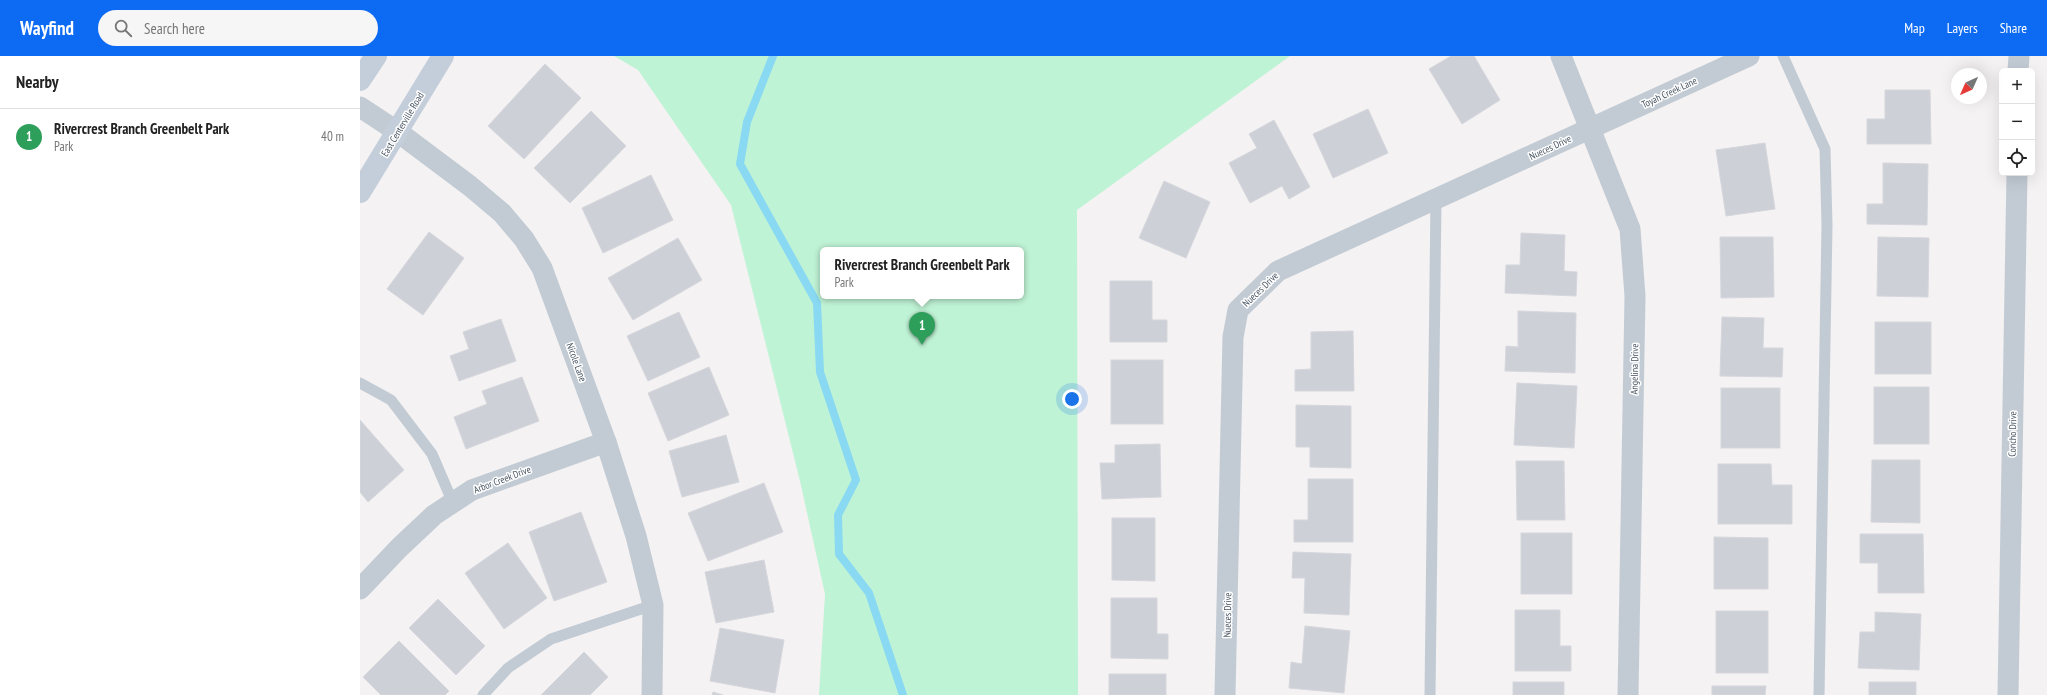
<!DOCTYPE html>
<html lang="en">
<head>
<meta charset="utf-8">
<style>
	body { margin:0; font-family:"PT Sans Narrow",sans-serif; background:#f6f6f6; color:#222 }
	.controls { position:absolute; right:12px; top:12px; display:grid; overflow:hidden; border-radius:6px; box-shadow:0 4px 16px #0002 }
	.controls button { width:36px; height:36px; display:grid; place-items:center; padding:0; border:0; border-bottom:1px solid #e0e0e0; background:#fff; color:#222; font:20px sans-serif }
	.compass { position:absolute; left:1591px; top:12px; width:36px; height:36px; border-radius:50%; background:#fff; box-shadow:0 4px 16px #0002; rotate:225deg }
	.you { position:absolute; left:712px; top:343px; width:14px; height:14px; margin:-10px; border:3px solid #fff; border-radius:50%; background:#1a73e8; box-shadow:0 0 0 6px #1a73e833 }
	.badge { display:grid; place-items:center; width:26px; height:26px; border-radius:50%; background:#0d6af3; color:#fff; font-size:13px; font-weight:700 }
	.pin { position:absolute; translate:-50% -33px; filter:drop-shadow(0 1px 2px #0008) }
	.pin::after { content:''; position:absolute; top:21px; width:14px; height:12px; background:inherit; clip-path:polygon(0 0,100% 0,50% 100%) }
	.popup { position:absolute; left:460px; top:191px; width:204px; height:52px; box-sizing:border-box; display:grid; place-content:center; border-radius:6px; background:#fff; filter:drop-shadow(0 1px 3px #0005); font-size:13px; white-space:nowrap; color:#767676 }
	.popup b { font-size:15px; color:#222 }
	.popup::after { content:''; position:absolute; left:50%; top:100%; margin-left:-8px; border:8px solid transparent; border-top-color:#fff }
	.list { margin:0; padding:0; list-style:none }
	h2 { display:flex; justify-content:space-between; align-items:center; height:52px; margin:0; padding:0 16px; font-size:17px }
	h2 small { font-size:13px; font-weight:400; color:#767676 }
	.list li { display:grid; grid-template-columns:26px 1fr auto; gap:12px; align-items:center; box-sizing:border-box; height:56px; padding:0 16px; border-top:1px solid #e0e0e0 }
	.list b { display:block; font-size:15px; white-space:nowrap }
	.list p { margin:0; font-size:13px; white-space:nowrap; color:#767676 }
	.list em { font-size:13px; font-style:normal; color:#767676 }
	.icon { flex:none; width:22px; height:22px; fill:none; stroke:currentColor; stroke-width:2; stroke-linecap:round; stroke-linejoin:round }
	.map { position:relative; flex:none; width:1687px; height:639px; overflow:hidden }
	header { display:flex; align-items:center; gap:24px; box-sizing:border-box; height:56px; padding:0 20px; background:#0d6af3; color:#fff }
	header strong { font-size:19px }
	nav { display:flex; gap:22px; margin-inline-start:auto; font-size:14px }
	.search { width:280px; height:36px; background:#f6f6f6; display:flex; align-items:center; gap:10px; box-sizing:border-box; padding:0 14px; border-radius:22px; color:#767676; font-size:15px }
	main { display:flex }
	aside { flex:1; background:#fff }
	.map>svg:first-child { display:block }
	.green { fill:#bff3d5; fill-rule:evenodd }
	.lines { fill:none; stroke-linecap:round; stroke-linejoin:round }
	.stream { stroke:#89d9f3; stroke-width:8 }
	.building { fill:#cdd0d6; stroke:#d5d7dd }
	.service { stroke:#c2cbd4; stroke-width:11 }
	.minor { stroke:#c2cbd4; stroke-width:21 }
	.secondary { stroke:#c4cedb; stroke-width:22 }
	.labels { text-anchor:middle; stroke-width:3; stroke-linejoin:round; paint-order:stroke }
	.street-label { font-size:10px; fill:#485461; stroke:#fff }
</style>
</head>
<body>
<header>
<strong>Wayfind</strong>
<div class="search"><svg class="icon" aria-label="search" viewBox="0 0 24 24"><circle cx="10" cy="10" r="6"/><path d="M15 15l6 6"/></svg>Search here</div>
<nav><a>Map</a><a>Layers</a><a>Share</a></nav>
</header>
<main>
<aside>
<h2>Nearby<small></small></h2>
<ul class="list">
<li><span class="badge" style="background:#2e9e5b">1</span><div><b>Rivercrest Branch Greenbelt Park</b><p>Park</p></div><em>40 m</em></li>
</ul>
</aside>
<div class="map">
<svg width="1687" height="639" viewBox="0 0 1687 639">
	<rect width="100%" height="100%" fill="#f4f2f2"/>
	<!-- green -->
	<path class="green" d="M254,0h676l-213,154 1,485h-259l6,-101 -25,-113 -69,-276 -93,-135zM463,194h198v46h-198z"/>
	<g class="lines">
		<!-- stream -->
		<polyline class="stream" points="413,0 387,66 380,108 457,247 460,316 496,424 478,459 479,498 509,537 543,639"/>
	</g>
	<!-- building -->
	<g class="building">
		<polygon points="1091,0 1114,0 1140,44 1102,68 1069,13"/>
		<polygon points="185,8 221,42 164,103 128,70"/>
		<polygon points="1525,34 1570,34 1571,88 1507,88 1507,63 1525,63"/>
		<polygon points="1008,53 1028,97 973,122 953,78"/>
		<polygon points="231,55 266,90 210,147 174,112"/>
		<polygon points="914,64 950,131 929,143 922,130 890,147 869,107 897,92 889,78"/>
		<polygon points="1405,87 1415,153 1366,160 1356,94"/>
		<polygon points="1523,107 1568,108 1567,169 1507,168 1507,148 1523,148"/>
		<polygon points="291,119 313,164 243,197 222,152"/>
		<polygon points="804,125 850,146 826,202 779,182"/>
		<polygon points="69,176 104,202 63,259 27,233"/>
		<polygon points="1161,177 1205,179 1204,215 1217,216 1216,240 1145,237 1146,209 1160,209"/>
		<polygon points="1360,181 1413,181 1414,241 1361,242"/>
		<polygon points="1518,181 1569,182 1568,241 1517,240"/>
		<polygon points="318,182 342,224 273,264 248,222"/>
		<polygon points="750,225 792,225 792,264 807,264 807,286 750,286"/>
		<polygon points="1158,255 1216,257 1215,317 1145,315 1146,290 1158,291"/>
		<polygon points="319,256 340,301 288,325 267,280"/>
		<polygon points="1362,261 1404,262 1403,292 1423,292 1422,321 1360,320"/>
		<polygon points="141,263 156,305 99,325 90,300 109,293 103,276"/>
		<rect x="1515" y="266" width="56" height="52"/>
		<polygon points="993,275 994,335 935,335 935,314 951,313 951,276"/>
		<rect x="751" y="304" width="52" height="64"/>
		<polygon points="349,311 369,359 308,385 288,337"/>
		<polygon points="162,321 179,365 106,393 94,361 127,348 122,335"/>
		<polygon points="1157,327 1217,330 1214,392 1154,389"/>
		<rect x="1514" y="331" width="55" height="57"/>
		<rect x="1361" y="332" width="59" height="60"/>
		<polygon points="936,349 991,350 991,412 950,411 950,391 936,391"/>
		<polygon points="0,364 44,414 8,446 0,436"/>
		<polygon points="366,379 379,426 322,441 309,395"/>
		<polygon points="800,388 801,441 742,443 740,407 755,407 755,389"/>
		<polygon points="1512,404 1560,404 1560,467 1511,466"/>
		<polygon points="1156,405 1204,405 1205,464 1157,464"/>
		<polygon points="1358,408 1411,408 1412,429 1432,429 1432,468 1358,468"/>
		<polygon points="948,423 993,423 993,486 934,486 934,464 948,464"/>
		<polygon points="404,427 423,476 348,505 328,457"/>
		<polygon points="221,456 247,526 194,545 169,476"/>
		<polygon points="752,462 795,462 795,525 752,524"/>
		<rect x="1161" y="477" width="51" height="61"/>
		<polygon points="1500,478 1563,478 1564,537 1518,537 1518,507 1500,507"/>
		<polygon points="1354,481 1408,482 1408,533 1354,533"/>
		<polygon points="148,487 187,542 144,573 105,517"/>
		<polygon points="933,496 991,498 989,559 944,557 945,522 932,522"/>
		<polygon points="404,504 414,556 356,567 345,516"/>
		<polygon points="751,542 797,542 797,578 808,578 808,603 751,602"/>
		<polygon points="78,543 125,590 96,619 49,572"/>
		<polygon points="1155,554 1200,554 1200,590 1211,590 1211,615 1155,615"/>
		<rect x="1356" y="555" width="52" height="62"/>
		<polygon points="1515,556 1561,558 1559,614 1498,612 1500,576 1515,576"/>
		<polygon points="945,570 990,575 984,637 929,632 931,606 942,608"/>
		<polygon points="360,572 424,584 415,637 350,625"/>
		<polygon points="39,585 89,635 85,639 21,639 3,621"/>
		<polygon points="224,596 248,621 230,639 181,639"/>
		<rect x="749" y="618" width="57" height="21"/>
		<rect x="1153" y="626" width="51" height="13"/>
		<rect x="1509" y="626" width="47" height="13"/>
		<polygon points="1352,630 1406,630 1405,639 1352,639"/>
		<polygon points="353,636 363,639 352,639"/>
	</g>
	<g class="lines">
		<!-- service -->
		<g class="service">
			<polyline points="1423,0 1465,93 1467,169 1459,639"/>
			<polyline points="0,327 31,344 72,398 93,447"/>
			<polyline points="123,639 148,612 191,583 293,549"/>
			<polyline points="1070,639 1076,143"/>
		</g>
		<!-- minor -->
		<g class="minor">
			<polyline points="1201,0 1270,173 1275,240 1268,639"/>
			<polyline points="1658,15 1659,0"/>
			<polyline points="0,51 38,76 110,130 142,157 164,183 182,212 246,386 276,480 293,549 292,639"/>
			<polyline points="0,533 39,492 74,459 112,434 246,386"/>
			<polyline points="865,639 873,281 878,254 918,215 1389,0"/>
			<polyline points="1648,639 1657,117"/>
		</g>
		<!-- secondary -->
		<g class="secondary">
			<polyline points="0,24 16,0"/>
			<polyline points="0,136 83,0"/>
		</g>
	</g>
	<g class="labels">
		<!-- street labels -->
		<g class="street-label">
			<text transform="translate(1309 36) rotate(-25)" y="4">Toyah Creek Lane</text>
			<text transform="translate(42 68) rotate(-59)" y="4">East Centerville Road</text>
			<text transform="translate(1190 91) rotate(-25)" y="4">Nueces Drive</text>
			<text transform="translate(900 233) rotate(-44)" y="4">Nueces Drive</text>
			<text transform="translate(217 306) rotate(70)" y="4">Nicole Lane</text>
			<text transform="translate(1274 313) rotate(-89)" y="4">Angelina Drive</text>
			<text transform="translate(1652 378) rotate(-89)" y="4">Concho Drive</text>
			<text transform="translate(142 423) rotate(-21)" y="4">Arbor Creek Drive</text>
			<text transform="translate(867 559) rotate(-89)" y="4">Nueces Drive</text>
		</g>
	</g>
</svg>
<div class="controls">
<button>+</button>
<button>−</button>
<button><svg class="icon" aria-label="locate" viewBox="0 0 24 24"><circle cx="12" cy="12" r="6"/><path d="M12 2v4M12 18v4M2 12h4M18 12h4"/></svg></button>
</div>
<svg class="compass" viewBox="-18 -18 36 36"><path d="M0-13l5 13h-10z" fill="#e53935"/><path d="M0 13l5-13h-10z" fill="#767676"/></svg>
<div class="you"></div>
<div class="pin badge" style="left:562px;top:289px;background:#2e9e5b">1</div>
<div class="popup"><b>Rivercrest Branch Greenbelt Park</b>Park</div>
</div>
</main>
</body>
</html>
